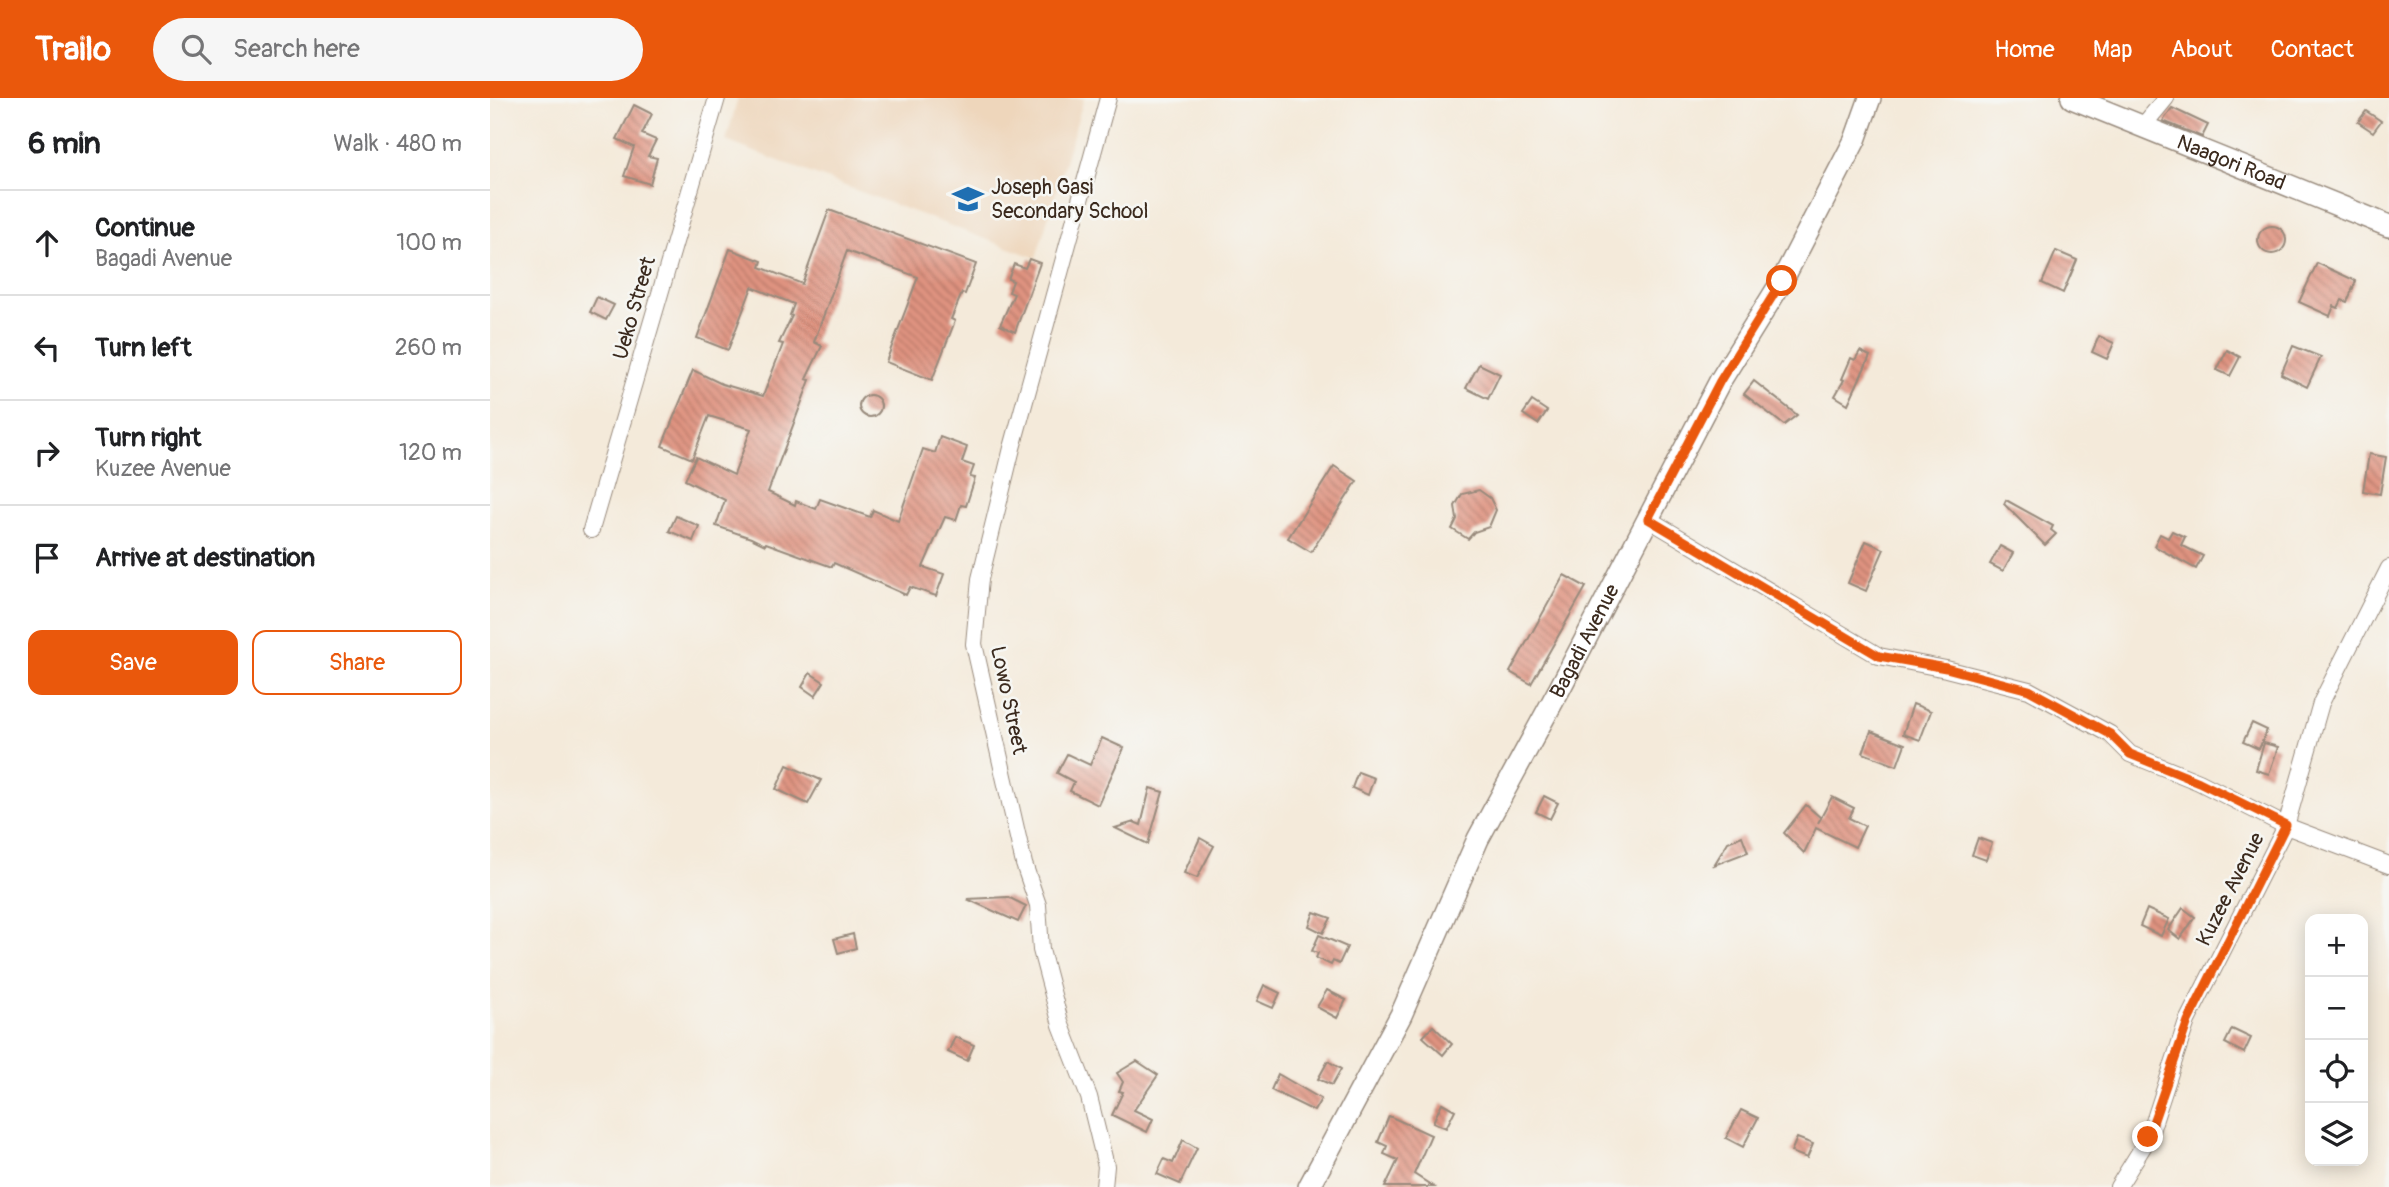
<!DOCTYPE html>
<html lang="en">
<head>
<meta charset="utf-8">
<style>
	body { margin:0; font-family:Pangolin,sans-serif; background:#f6f6f6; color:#202124 }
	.controls { position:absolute; right:21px; bottom:21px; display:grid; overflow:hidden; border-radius:14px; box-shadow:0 4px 18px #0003 }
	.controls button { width:63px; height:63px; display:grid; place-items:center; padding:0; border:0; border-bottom:2px solid #e0e0e0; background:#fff; color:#202124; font:35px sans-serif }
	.stop { position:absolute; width:21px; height:21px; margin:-16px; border:5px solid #ea580c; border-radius:50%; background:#fff }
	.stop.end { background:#ea580c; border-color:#fff; box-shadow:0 2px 7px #0008 }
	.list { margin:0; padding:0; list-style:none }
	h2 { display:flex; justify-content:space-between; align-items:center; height:91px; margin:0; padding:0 28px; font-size:30px }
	h2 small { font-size:23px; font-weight:400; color:#757577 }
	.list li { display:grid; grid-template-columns:46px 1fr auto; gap:21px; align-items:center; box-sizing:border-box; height:105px; padding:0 28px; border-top:2px solid #e0e0e0 }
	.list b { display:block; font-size:26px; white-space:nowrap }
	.list p { margin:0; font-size:23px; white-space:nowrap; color:#757577 }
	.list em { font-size:23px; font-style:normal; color:#757577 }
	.actions { display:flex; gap:14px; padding:21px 28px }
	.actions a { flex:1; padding:16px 0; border:2px solid #ea580c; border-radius:14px; text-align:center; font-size:24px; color:#ea580c }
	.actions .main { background:#ea580c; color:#fff }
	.icon { flex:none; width:38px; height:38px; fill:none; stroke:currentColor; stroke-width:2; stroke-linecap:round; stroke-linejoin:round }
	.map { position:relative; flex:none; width:1899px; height:1089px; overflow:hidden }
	header { display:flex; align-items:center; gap:42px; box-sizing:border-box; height:98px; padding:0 35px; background:#ea580c; color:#fff }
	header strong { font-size:33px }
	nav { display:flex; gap:38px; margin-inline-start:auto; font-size:24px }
	.search { width:490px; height:63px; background:#f6f6f6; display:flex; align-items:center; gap:18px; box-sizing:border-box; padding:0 24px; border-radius:38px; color:#757577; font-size:26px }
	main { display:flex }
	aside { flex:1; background:#fff }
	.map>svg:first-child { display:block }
	.built { fill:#eed6bb }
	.building { fill:url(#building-back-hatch) }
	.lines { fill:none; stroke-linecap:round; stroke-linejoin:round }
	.street-casing { stroke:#988a7c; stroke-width:18 }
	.secondary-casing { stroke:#988a7c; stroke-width:24 }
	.street { stroke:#fff; stroke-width:16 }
	.secondary { stroke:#fff; stroke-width:21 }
	.route { stroke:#ea580c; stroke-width:9 }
	.labels { text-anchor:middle; stroke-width:5; stroke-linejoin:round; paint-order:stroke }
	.street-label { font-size:21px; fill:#3b2a1e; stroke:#f6f6f2 }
	.poi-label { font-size:21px; fill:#3b2a1e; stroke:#f6f6f2; text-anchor:start }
</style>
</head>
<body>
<header>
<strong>Trailo</strong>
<div class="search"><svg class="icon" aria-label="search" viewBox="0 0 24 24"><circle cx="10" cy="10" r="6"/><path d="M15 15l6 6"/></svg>Search here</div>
<nav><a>Home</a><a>Map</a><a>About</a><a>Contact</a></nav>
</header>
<main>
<aside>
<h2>6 min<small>Walk · 480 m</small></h2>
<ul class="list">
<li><svg class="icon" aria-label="ahead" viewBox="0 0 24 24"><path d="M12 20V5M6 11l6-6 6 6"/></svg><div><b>Continue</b><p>Bagadi Avenue</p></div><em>100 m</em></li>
<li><svg class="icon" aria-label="left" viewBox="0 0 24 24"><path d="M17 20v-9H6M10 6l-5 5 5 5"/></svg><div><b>Turn left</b></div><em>260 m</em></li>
<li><svg class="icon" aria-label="right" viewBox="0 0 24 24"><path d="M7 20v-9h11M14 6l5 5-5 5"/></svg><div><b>Turn right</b><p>Kuzee Avenue</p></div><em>120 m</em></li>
<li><svg class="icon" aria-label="arrive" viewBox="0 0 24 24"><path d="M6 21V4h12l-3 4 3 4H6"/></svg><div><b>Arrive at destination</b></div></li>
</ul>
<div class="actions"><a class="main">Save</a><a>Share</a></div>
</aside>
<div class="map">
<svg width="1899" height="1089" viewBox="0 0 1899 1089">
	<defs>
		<pattern id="building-back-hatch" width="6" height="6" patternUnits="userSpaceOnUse" patternTransform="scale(1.75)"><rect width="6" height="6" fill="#df9380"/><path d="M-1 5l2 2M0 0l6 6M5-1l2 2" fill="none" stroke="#b67868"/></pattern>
	</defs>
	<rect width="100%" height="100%" fill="#f6f6f2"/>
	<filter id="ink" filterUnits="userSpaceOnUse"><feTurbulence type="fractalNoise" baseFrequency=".0143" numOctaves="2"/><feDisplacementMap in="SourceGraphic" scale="14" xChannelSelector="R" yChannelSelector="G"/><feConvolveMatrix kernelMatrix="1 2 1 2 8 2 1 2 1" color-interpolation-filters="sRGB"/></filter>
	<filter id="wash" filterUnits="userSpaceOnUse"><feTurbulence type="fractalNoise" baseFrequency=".00686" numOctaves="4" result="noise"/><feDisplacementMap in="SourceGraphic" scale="28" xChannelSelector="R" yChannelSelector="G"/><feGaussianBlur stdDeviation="1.57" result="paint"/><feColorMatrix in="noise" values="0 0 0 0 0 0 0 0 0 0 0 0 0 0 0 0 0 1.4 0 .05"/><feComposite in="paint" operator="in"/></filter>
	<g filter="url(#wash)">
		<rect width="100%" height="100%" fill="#f4eada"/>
		<!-- built -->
		<polygon class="built" points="248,0 594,0 546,160 236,43"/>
		<g id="blocks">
			<!-- building -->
			<g class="building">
				<polygon points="144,7 162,16 152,36 166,42 158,58 167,60 160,86 134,78 144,49 127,41"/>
				<polygon points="1682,10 1718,27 1712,39 1673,23"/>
				<polygon points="1876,13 1891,23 1883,34 1868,24"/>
				<polygon points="339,112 486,166 475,196 472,195 461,221 465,223 442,282 396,264 428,179 357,153 324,244 332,248 316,281 320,282 278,394 305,407 306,403 326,411 330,401 380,419 383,412 408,423 433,351 445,355 450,339 477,349 472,364 484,368 480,379 485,380 476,408 471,407 466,422 455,419 433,469 454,476 446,498 420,489 416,497 344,465 342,469 276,445 275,447 261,440 226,428 235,402 195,382 206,359 244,377 261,331 219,318 202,361 172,348 203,272 232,286 273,298 293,246 289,245 302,218 300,217 304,206 262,189 238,252 207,240 240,151 272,163 270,169 312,186"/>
				<circle cx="1782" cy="142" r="14"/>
				<polygon points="1566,153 1587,162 1573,195 1552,185"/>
				<polygon points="539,161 550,165 525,234 510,227 524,196 519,194 523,183 518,181 524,166 535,170"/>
				<polygon points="1827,165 1866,183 1857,204 1852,202 1848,210 1844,208 1840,218 1809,204"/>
				<polygon points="107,199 124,207 116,222 100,214"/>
				<polygon points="1609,238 1624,245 1617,261 1602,254"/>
				<polygon points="1803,248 1831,259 1817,289 1791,276"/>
				<polygon points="1737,252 1750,259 1740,278 1727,272"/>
				<polygon points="1370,253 1380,258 1358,306 1345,298 1354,282 1352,281 1361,260 1365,262"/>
				<polygon points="989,266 1010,276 998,301 976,290"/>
				<polygon points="1264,283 1307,317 1294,327 1254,296"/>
				<circle cx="380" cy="308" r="11"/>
				<polygon points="1042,303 1057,313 1048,326 1033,316"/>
				<polygon points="1879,356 1896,359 1890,396 1873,393"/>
				<polygon points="844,368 867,383 821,454 798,440"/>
				<polygon points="989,392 1000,400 1006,412 999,429 984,434 978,441 962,431 967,421 965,408 972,396"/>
				<polygon points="1516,402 1563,428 1561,432 1566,436 1555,447 1514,406"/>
				<polygon points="186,418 209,428 203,443 179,433"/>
				<polygon points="1682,433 1695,439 1691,447 1713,458 1706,471 1664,448 1670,436 1678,440"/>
				<polygon points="1376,443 1394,451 1376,493 1358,485"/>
				<polygon points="1510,448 1523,455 1513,473 1500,466"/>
				<polygon points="1074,477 1096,489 1041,586 1020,574"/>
				<polygon points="320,575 334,584 325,598 312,589"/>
				<polygon points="1423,606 1441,613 1430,642 1413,636"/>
				<polygon points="1762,625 1777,632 1769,651 1753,644"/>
				<polygon points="1381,633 1415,646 1407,668 1373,655"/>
				<polygon points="612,640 634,650 608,707 580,693 584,684 567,675 577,656 600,667"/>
				<polygon points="1774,645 1788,649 1779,676 1766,672"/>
				<polygon points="297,667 331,682 318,706 286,691"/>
				<polygon points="868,674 884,680 878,697 862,690"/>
				<polygon points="660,690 673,694 658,746 625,730 644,724 651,727"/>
				<polygon points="1054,698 1068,705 1060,721 1046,714"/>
				<polygon points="1342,699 1364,710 1359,720 1375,728 1365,749 1326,730 1314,755 1294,735 1316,707 1331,720 1328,725"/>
				<polygon points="1252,738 1258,754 1224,767 1238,744"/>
				<polygon points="710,740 724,748 707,780 694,775"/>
				<polygon points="1488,740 1502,745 1496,762 1482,757"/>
				<polygon points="518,799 536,808 528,824 477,801"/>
				<polygon points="1693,810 1705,819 1690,841 1678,832"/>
				<polygon points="1657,811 1679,821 1671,838 1650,828"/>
				<polygon points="824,814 841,820 833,835 819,828"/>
				<polygon points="363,836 366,850 348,855 344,841"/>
				<polygon points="829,837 857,849 849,866 843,863 841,867 826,860 828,855 822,853"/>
				<polygon points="774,887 790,895 783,910 767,903"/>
				<polygon points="837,892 856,902 847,920 827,909"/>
				<polygon points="943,928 962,946 953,957 933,939"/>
				<polygon points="1742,931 1761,940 1754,955 1735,945"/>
				<polygon points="465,939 484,947 477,963 458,954"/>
				<polygon points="647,963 668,977 644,1012 663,1021 657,1034 622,1017 633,994 629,993 633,984 627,975"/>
				<polygon points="838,963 851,971 842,987 828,981"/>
				<polygon points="788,976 831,1001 824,1013 781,992"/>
				<polygon points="952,1005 965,1012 956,1030 943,1024"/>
				<polygon points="1251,1012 1268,1020 1253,1049 1236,1040"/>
				<polygon points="899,1018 941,1037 924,1076 944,1089 895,1089 908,1062 894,1056 897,1048 888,1044"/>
				<polygon points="1307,1040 1323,1046 1317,1060 1301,1054"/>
				<polygon points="693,1042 707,1050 690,1086 667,1076 674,1061 683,1065"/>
			</g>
		</g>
	</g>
	<g filter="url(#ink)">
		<use href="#blocks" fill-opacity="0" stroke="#988a7c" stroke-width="2"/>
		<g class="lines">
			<defs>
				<g id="street">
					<polyline points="1652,29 1676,0"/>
					<polyline points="1158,421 1389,558 1456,571 1539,592 1620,636 1640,656 1709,684 1796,728 1899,767"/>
					<polyline points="101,432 227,0"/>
					<polyline points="614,1089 616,1068 599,999 571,927 551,852 548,807 534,766 484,546 490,481 522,350 618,0"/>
					<polyline points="1628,1089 1659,1039 1697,923 1796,728 1831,605 1899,470"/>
				</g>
				<g id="secondary">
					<path id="s1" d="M1582,0l317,128"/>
					<path id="s2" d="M819,1089l92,-172 77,-176 82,-151 160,-307 62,-100 73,-141 15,-42"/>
				</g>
			</defs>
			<!-- street casing -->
			<use href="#street" class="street-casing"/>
			<!-- secondary casing -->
			<use href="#secondary" class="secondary-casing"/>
			<!-- street -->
			<use href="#street" class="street"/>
			<!-- secondary -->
			<use href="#secondary" class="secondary"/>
		</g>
	</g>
	<g class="lines" filter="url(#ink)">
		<!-- route -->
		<polyline class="route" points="1292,183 1230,283 1158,421 1389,558 1456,570 1539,592 1620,636 1640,656 1709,684 1796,727 1698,923 1658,1039"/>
	</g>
	<!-- icons -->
	<defs>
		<symbol id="school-bare" viewBox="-9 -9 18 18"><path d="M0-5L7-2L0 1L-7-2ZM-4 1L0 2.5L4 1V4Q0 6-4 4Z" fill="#1f6fb2" stroke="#f6f6f2" stroke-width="2.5" paint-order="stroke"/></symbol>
	</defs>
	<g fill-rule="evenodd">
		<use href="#school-bare" x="456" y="79" width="44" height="44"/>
	</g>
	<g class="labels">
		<!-- street labels -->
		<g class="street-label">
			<text dy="7" stroke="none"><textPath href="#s1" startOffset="172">Naagori Road</textPath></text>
			<text transform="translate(144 210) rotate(-74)" y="7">Ueko Street</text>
			<text dy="7" stroke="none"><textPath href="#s2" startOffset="612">Bagadi Avenue</textPath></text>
			<text transform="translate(519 602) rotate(78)" y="7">Lowo Street</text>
			<text transform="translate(1740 791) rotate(-63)" y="7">Kuzee Avenue</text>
		</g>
		<!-- poi labels -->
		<g class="poi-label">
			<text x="501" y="96">Joseph Gasi<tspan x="501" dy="24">Secondary School</tspan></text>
		</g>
	</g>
</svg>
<div class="controls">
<button>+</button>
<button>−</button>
<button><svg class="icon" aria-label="locate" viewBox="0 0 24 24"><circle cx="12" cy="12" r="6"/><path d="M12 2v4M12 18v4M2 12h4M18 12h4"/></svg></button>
<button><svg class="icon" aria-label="layers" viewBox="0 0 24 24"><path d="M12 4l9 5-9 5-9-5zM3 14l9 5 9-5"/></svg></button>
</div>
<div class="stop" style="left:1292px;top:183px"></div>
<div class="stop end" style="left:1658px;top:1039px"></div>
</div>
</main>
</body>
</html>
